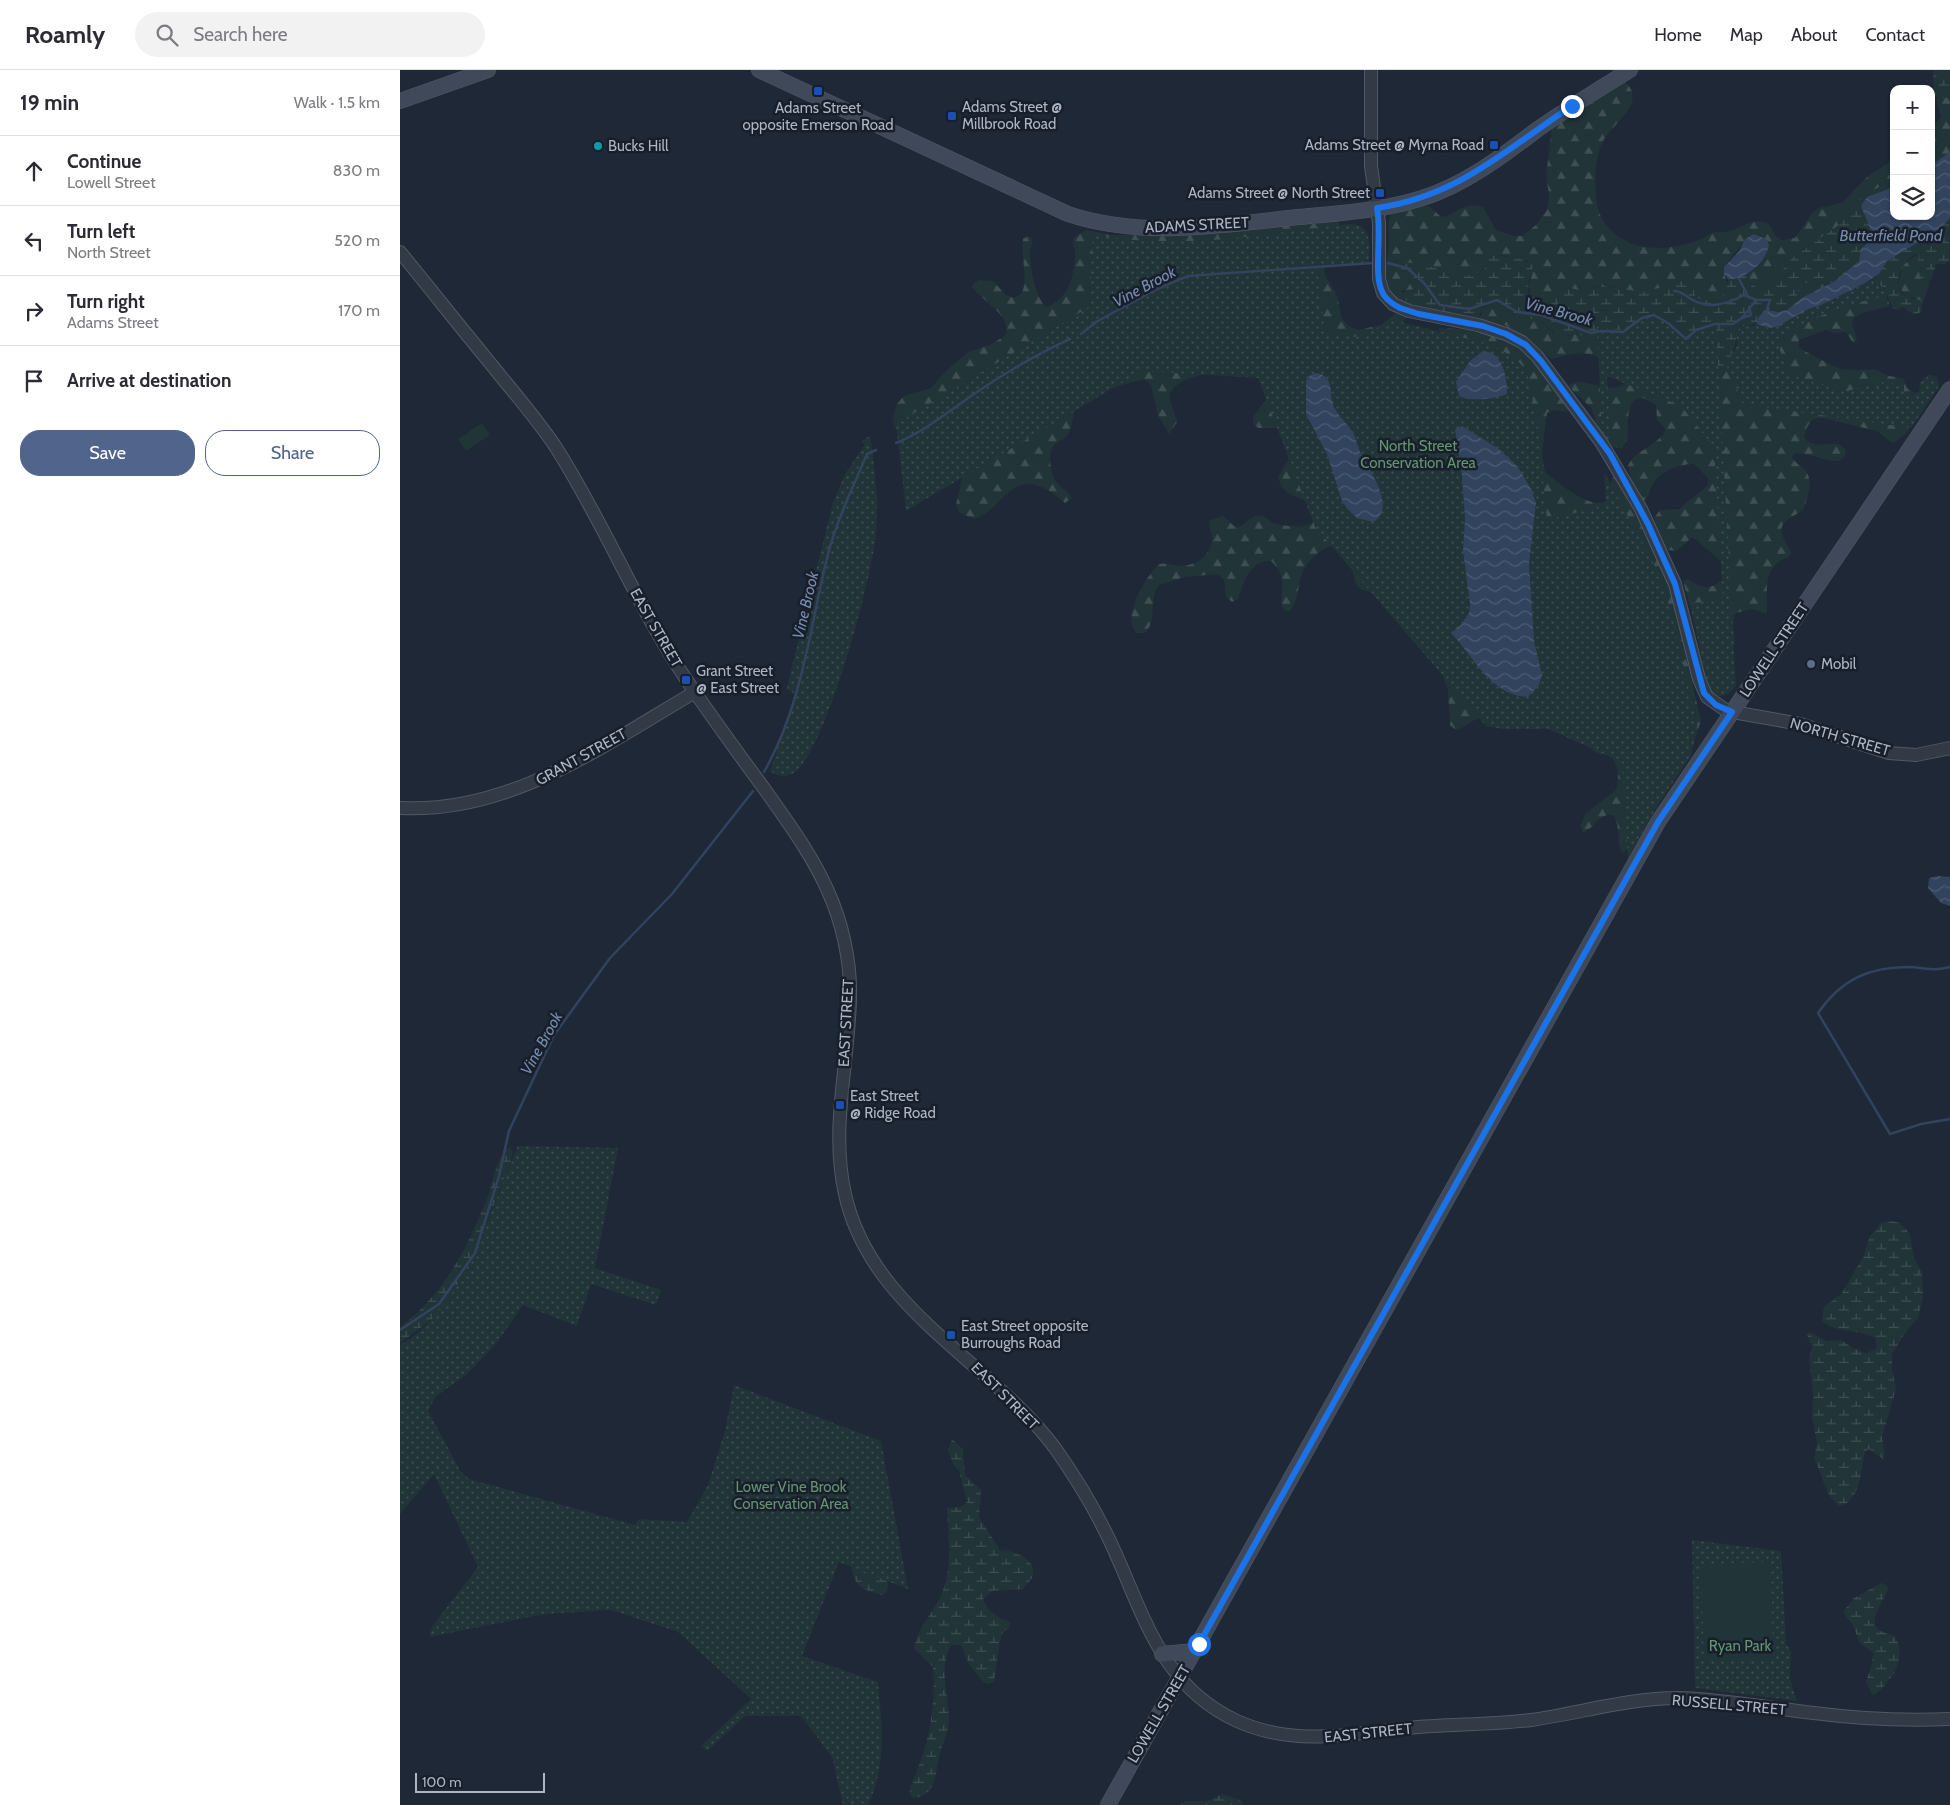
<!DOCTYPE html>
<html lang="en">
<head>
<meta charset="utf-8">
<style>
	body { margin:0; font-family:Cabin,sans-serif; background:#f2f2f3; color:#2b2b33 }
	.controls { position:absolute; right:15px; top:15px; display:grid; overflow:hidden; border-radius:10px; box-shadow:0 1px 4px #0004 }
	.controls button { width:45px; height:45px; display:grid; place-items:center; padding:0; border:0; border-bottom:1px solid #e1e1e2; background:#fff; color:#2b2b33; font:25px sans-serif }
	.scale { position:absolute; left:15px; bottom:12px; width:130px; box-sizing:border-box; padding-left:5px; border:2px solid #acb5c4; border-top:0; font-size:14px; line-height:18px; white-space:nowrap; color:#acb5c4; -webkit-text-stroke:4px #181f2b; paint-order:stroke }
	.stop { position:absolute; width:15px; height:15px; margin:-11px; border:4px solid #1a73e8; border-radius:50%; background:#fff }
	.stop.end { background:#1a73e8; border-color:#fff; box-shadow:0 1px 5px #0008 }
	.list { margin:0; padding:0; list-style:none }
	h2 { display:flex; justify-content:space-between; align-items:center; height:65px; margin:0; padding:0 20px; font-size:21px }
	h2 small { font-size:16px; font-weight:400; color:#7c7c81 }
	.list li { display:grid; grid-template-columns:32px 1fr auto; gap:15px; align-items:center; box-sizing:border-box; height:70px; padding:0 20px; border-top:1px solid #e1e1e2 }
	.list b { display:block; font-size:19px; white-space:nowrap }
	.list p { margin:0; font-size:16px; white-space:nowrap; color:#7c7c81 }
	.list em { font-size:16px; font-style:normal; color:#7c7c81 }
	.actions { display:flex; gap:10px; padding:15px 20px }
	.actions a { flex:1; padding:11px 0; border:1px solid #50648c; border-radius:20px; text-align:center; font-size:18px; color:#50648c }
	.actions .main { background:#50648c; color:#fff }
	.icon { flex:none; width:28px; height:28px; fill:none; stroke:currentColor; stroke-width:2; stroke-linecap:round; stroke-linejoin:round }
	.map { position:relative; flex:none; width:1550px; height:1735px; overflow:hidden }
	header { display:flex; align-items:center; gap:30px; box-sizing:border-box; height:70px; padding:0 25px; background:#fff; border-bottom:1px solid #e1e1e2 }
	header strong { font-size:24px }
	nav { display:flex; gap:28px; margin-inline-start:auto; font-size:18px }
	.search { width:350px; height:45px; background:#f2f2f3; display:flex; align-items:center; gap:12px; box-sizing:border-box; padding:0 18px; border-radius:28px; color:#7c7c81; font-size:19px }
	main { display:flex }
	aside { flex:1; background:#fff }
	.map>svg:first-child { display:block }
	.forest { fill:url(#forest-firs) }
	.wetland { fill:url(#wetland-marsh) }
	.park { fill:url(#park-dots) }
	.garden { fill:#213437 }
	.water { fill:url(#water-waves) }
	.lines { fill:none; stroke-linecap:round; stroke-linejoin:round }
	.stream { stroke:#32435e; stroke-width:2.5 }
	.tertiary-casing { stroke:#505865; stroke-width:14 }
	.secondary-casing { stroke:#505865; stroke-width:16 }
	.tertiary { stroke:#323a46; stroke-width:12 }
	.secondary { stroke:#40495a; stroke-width:15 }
	.route { stroke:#1a73e8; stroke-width:6 }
	.transit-dot { fill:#1a4fb4; stroke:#181f2b; stroke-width:2 }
	.culture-dot { fill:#0f9aa8; stroke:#181f2b; stroke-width:2 }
	.service-dot { fill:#5c6f8a; stroke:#181f2b; stroke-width:2 }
	.labels { text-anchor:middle; stroke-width:5; stroke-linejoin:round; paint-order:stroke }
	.poi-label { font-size:15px; fill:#acb5c4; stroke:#181f2b; text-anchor:start }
	.street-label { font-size:15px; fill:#acb5c4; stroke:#181f2b }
	.park-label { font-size:15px; fill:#649470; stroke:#181f2b }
	.water-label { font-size:16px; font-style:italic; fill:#748bac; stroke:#181f2b }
</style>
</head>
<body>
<header>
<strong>Roamly</strong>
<div class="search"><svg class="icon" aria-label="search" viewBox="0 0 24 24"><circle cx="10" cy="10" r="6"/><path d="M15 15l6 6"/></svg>Search here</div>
<nav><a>Home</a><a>Map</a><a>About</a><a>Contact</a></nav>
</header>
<main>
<aside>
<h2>19 min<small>Walk · 1.5 km</small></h2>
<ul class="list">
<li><svg class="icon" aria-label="ahead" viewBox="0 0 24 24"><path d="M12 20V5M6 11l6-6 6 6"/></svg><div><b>Continue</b><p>Lowell Street</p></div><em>830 m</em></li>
<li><svg class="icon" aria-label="left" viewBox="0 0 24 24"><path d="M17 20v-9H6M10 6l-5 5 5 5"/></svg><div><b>Turn left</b><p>North Street</p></div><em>520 m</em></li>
<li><svg class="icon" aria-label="right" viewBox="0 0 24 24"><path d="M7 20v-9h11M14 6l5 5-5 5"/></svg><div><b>Turn right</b><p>Adams Street</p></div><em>170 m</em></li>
<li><svg class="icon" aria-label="arrive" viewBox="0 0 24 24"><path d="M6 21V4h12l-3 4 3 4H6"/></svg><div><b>Arrive at destination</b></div></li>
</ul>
<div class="actions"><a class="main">Save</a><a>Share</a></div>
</aside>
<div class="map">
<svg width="1550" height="1735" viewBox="0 0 1550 1735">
	<defs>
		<pattern id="forest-firs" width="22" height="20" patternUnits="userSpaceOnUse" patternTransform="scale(1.25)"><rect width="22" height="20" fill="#213437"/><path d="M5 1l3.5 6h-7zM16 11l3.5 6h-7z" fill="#3f4f52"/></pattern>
		<pattern id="wetland-marsh" width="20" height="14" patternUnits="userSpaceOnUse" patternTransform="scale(1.25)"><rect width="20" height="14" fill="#213437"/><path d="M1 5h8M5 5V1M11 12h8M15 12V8" fill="none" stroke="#3f4f52"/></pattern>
		<pattern id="park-dots" width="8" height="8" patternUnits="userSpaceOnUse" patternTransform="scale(1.25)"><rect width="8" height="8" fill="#213437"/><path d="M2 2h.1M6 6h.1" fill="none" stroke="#3f4f52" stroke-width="1.8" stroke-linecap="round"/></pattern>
		<pattern id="water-waves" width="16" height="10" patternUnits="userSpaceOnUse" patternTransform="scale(1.25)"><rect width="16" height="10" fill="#32435e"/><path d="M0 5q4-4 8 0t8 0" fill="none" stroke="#4d5c73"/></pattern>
	</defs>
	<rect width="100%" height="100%" fill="#1f2836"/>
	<!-- forest -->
	<g class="forest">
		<path d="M1225,12c23,20 -12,41 -22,59 -10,18 -11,65 1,81 23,32 64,30 97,17 5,-2 9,-6 14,-7 3,-1 7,1 11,0 14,-3 29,-16 43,-8l7,12 6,4 13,-2 18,-26 6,-4 23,-5 25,-26 27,-18v24h-8l-33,20 -14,22 -39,27 -24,26 -18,10 -12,-7v-6l12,-10 10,-14 -5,-14 -9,-3c-11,9 -21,21 -30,33 -2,12 11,19 -5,33 -9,1 -19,2 -25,-5l1,-9c-26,-13 -26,4 -51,6 -14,1 -28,-7 -42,-6 -6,0 -11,5 -18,5 -7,0 -13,-4 -19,-3 -12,3 -21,19 -33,18l-3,-20 4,-16 -5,-9 -28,-6c-10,7 -18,18 -29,21l-77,-15 -1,9 17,5 9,9 -4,5 -14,2v5l8,7c-33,-5 -21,-41 -20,-62 0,-10 -2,-18 2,-27l31,-8h7l12,11c18,-3 20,-16 42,-10l13,23 18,6h8l14,-11 11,-15 2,-15 -3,-19 6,-49 17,-13z"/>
		<polygon points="1545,26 1550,26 1550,82 1531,95 1531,57 1541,48 1536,29"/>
		<path d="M929,150l8,1 2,3v14l-15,32 1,5 12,20 5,24 7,7 9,4 23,-5 15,-12 10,5 -7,9 41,6 -2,-5c15,1 32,0 47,4 45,13 58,42 84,77l-2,3 -14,-2 -6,3 -5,40 3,19c11,9 52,44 63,26 4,-6 1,-16 6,-22l10,15 39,79 10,31 28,120 -6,16 -71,116 -3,-2c-5,-13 0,-24 -8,-36 -14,-2 -18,13 -30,18l-3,-7 6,-13 30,-23c3,-14 4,-24 -7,-35l-10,-1 -7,-4 -11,-22 -100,-10c-11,2 -16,10 -25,12l-6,-5 -2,-35 -10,-28 -65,-70c-23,-2 -15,-13 -24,-28 -3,-7 -11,-14 -16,-19 -16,6 -30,19 -33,36 -3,12 -2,20 -10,30h-4l-4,-4c-3,-21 7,-28 -11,-46 -22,-1 -27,21 -33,38l-6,3 -6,-5 -2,-17 -6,-6 -33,3 -26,8c-11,15 -1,35 -14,48h-8c-17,-14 9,-57 22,-69 8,-2 15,2 23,2 15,-1 29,-11 30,-27 1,-8 -5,-12 -2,-19l13,-4 11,10 5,1c7,-4 12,-12 21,-11 5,0 9,5 14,7 12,4 33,6 42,-3 -2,-4 -3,-11 -6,-15 -13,-13 -26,-5 -32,-28l14,-24 -12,-25h-22l-5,-5v-6l14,-19c-3,-9 -4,-17 -12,-23 -15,-10 -76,-1 -84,17 -4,8 5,21 6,30l-8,12 -11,-19 -7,-30 -5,-5h-6l-35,10 -30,20c-3,8 -3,19 -8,26 -4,4 -9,5 -13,9 -6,7 -4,26 0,33 4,9 14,12 18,20l-7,5c-6,-4 -12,-11 -19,-14 -36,-19 -44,22 -72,30l-14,-6 -4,-8 7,-31 -63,-39 -7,-11 1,-11 3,-9 7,-8 27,-8 15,-17 22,-19 22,-7 16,-10c5,-21 -23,-33 -34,-48l2,-4 5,-3 14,1 13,14 8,3c4,-2 7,-3 9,-8 4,-13 -2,-36 0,-51l5,-3 4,2c1,6 -2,10 -2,16 0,13 6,47 17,53 23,-10 27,-31 28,-54 0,-5 -3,-9 -2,-15l13,-8 26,5h54l128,-11h23z"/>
		<polygon points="1518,184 1523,212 1530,212 1523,233 1513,227 1507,228 1498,215 1503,195"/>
		<path d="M1415,210l11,5 -29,17c-3,-14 6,-18 18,-22z"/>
		<path d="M1471,210l12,7 7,19 -28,7 -8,5 -2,5 5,16 -2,4h-2l-7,-11 -11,1 -9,-3 -27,10v7c4,4 34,19 40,21 5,2 29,2 35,1l15,7 14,2 4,10 8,5 4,-1c4,-10 3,-22 18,-15l2,9c-12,16 -29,51 -47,57l-15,-12 -55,-13c-12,-1 -15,8 -18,18l3,5c15,9 29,-4 39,9 -2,25 -37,-1 -52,4l-2,3c3,6 7,7 11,11 12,10 5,30 0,42 -11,8 -28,12 -19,29 2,5 5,9 7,14l-2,4c-26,8 -22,30 -22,53l-2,3 -13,-4 -16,4c-8,13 5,28 -6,40l-28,-5 -19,-67 5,-2c12,9 23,12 35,0l2,-14 -32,-28 -17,14 -9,-1 -6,-8 -7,-24 6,-8 19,-1 29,-24v-7l-14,-14c-15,0 -34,7 -41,20 -4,6 -4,14 -10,17l-11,-17 -4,-18c6,-15 28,-20 37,-34v-4l-8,-8 -1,-15 -13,-7 -9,2c-12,15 0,38 -12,48l-10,-1 -16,-24 -4,-14 -24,-23c14,-14 39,13 58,-4 -26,-29 -35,-34 -74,-23l-26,-22 -21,-12 -26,-6 3,-5 -2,-5 8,-4 8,1 23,11 20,3 16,14 13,2 8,-3 130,35 13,2 38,-46 11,4z"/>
	</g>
	<!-- wetland -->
	<g class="wetland">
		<polygon points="1533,0 1550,0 1550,26 1539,30 1534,26"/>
		<path d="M1486,113h8v9l-25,31 3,9 -2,8 24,-24c-19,26 -38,56 -68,69l-11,-5 -11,4 -7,7v11c-8,8 -17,13 -28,8l-12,14 -14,2c-10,12 -7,33 -24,44l-117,-25 -26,-12 -15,5 -22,-18 -20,-3 -23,-11 -8,-1 -7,2 -2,12c-19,-3 -71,-7 -79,-26l15,-4 4,-5c-9,-11 -22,-10 -31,-18v-5l25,2 58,13 13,-6 4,-11 7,-4 26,4 11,6 1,5c-6,11 -6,24 -1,36h4l27,-19 21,4 19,-5 40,6 16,-4 17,-8 17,3 2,3 -1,8c6,8 16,7 25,6l7,-9 2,-12 18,-4 1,6 11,7 18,-10 16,-20 47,-33 14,-22z"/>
		<path d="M1550,149l-1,42 -4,3h-9l-4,14 -6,6c-10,-7 -8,-18 -7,-29l-4,-1c-12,8 -25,29 -10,42 5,4 12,0 18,7l-2,9 -7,3 -11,-8 -6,3 -4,-2 -10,-21 -12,-7 5,-3 11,-16 48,-29z"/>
		<path d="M109,1077l4,5 -3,12 -48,121 -27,32 -35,26v-16c45,-34 66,-77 87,-128 7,-18 7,-38 22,-52z"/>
		<path d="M1491,1151l9,2 10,11 4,24 8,14 1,26 -5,20 -13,15 -13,21v15l4,20 -14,48 3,19 -2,3 -14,-10 -4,3c-4,16 -4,49 -25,54 -16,-10 -17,-32 -26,-47l3,-17 -5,-24 1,-23 -4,-37 3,-11 -5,-12 2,-3 18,9 14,-1 12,8 13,5 10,-4 1,-3 -2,-8c-18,-9 -37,-5 -53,-16l2,-15 18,-14 21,-36 7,-21 11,-13z"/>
		<path d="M552,1369l11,10 2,26 16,15 -2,27 21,33c12,0 37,8 33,25 -1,5 -7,10 -10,14l-31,2 -9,8c5,13 14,18 27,23v4l-9,9 -7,46 -5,3 -5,-1 -15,-19 -8,-19h-10c-13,26 -2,48 -2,75 0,10 -6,23 -9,33 -5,17 -2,43 -26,45l-4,-3v-8c18,-38 26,-77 23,-120l-19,-19c4,-21 20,-36 28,-55 11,-27 6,-57 5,-85l14,-1 6,-5 -8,-31 -6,-7 -5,-13z"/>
		<path d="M486,1471l2,46 -1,5 -5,3c-34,-8 -29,-19 -32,-50z"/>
		<path d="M1481,1513l6,2 1,4c-3,10 -20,31 -10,40 5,5 13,3 18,9 10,22 -3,41 -20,56h-4l-6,-12 6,-18 1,-11 -14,-11 -5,-15 -11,-15 11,-14z"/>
		<polygon points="823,1724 840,1730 844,1735 779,1735 785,1731 807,1731"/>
	</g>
	<!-- park -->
	<g class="park">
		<path d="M951,154c23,1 18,24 18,40l-52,3 8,67 34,3 34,-17 96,24 25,13 13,14 11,57 9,92 59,-15 -2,-33 49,90 18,49 27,118 -7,24 1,1 -36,54 -28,50 -6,-96 -74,-33h-46l-16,-3 -171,-199 -57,-149 -116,-7 -236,140 -10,-87 193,-117 4,-73c85,18 173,-1 258,-10z"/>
		<path d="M1471,210l21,14c-39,10 -83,21 -115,47l11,33 56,18 35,-10 25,2v11h15l1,-13 7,-5 10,5 1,6 -27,40 -168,-24 -17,-40 11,-18v-9l6,-11c11,-3 21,4 31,2 12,-3 22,-14 34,-19 20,-9 43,-17 63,-29z"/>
		<path d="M1247,245c15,1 24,11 35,21h7l27,-10 20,360c-5,7 -13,12 -22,9l-6,-7 -18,-85 33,-2 -9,-154 -33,-41 -74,-30 4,68 -9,-12 -5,-105 22,3z"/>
		<path d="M470,366c5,33 9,64 6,98 -4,43 -49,214 -81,238 -8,6 -17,5 -25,-1l26,-76 -9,-6 2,-10 44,-176 12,-29 20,-30 -3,-3z"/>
		<path d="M118,1076l100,2 -23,120 66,22 -5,15 -65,-21 -14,42 -54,-21 -27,39 -29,30 -32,23 -7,14 33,61 8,7 166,46 4,-6 48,3 21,-37 17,-54 9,-46 147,56 27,148 -69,-27 -37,94 76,26c4,43 9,83 -10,123h-25l-11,-48 -31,-41h-56l-38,35 -6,-5 50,-47 -73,-67 -67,-22 -66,4 -116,23 4,-12 45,-58 -44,-93 -34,40v-169c66,-38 89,-134 118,-199z"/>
		<polygon points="1292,1470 1381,1481 1386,1573 1391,1582 1390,1608 1397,1631 1295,1618"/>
	</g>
	<!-- garden -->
	<g class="garden">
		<polygon points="82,353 90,365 66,381 58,369"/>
		<polygon points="1371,1492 1373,1589 1304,1591 1301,1494"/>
	</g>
	<!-- water -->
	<g class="water">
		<polygon points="1550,82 1550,149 1535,162 1487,191 1479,204 1465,213 1421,235 1408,239 1376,257 1368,258 1357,254 1358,248 1365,240 1379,242 1387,240 1402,228 1435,211 1459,191 1461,179 1468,173 1472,163 1461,136 1467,127 1494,117 1494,146 1531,146 1531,95"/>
		<path d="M1354,164l12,5 3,6c-2,16 -24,36 -41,34l-4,-5v-7l16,-17 5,-11z"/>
		<path d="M1083,281c20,1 24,26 24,43 -10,5 -38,8 -48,2l-3,-14 14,-21z"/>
		<path d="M915,303c22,2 12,23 20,36 5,8 11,14 17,22 4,6 5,14 8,21 8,16 38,56 13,70l-16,-4 -11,-11 -5,-9 -14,-44 -21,-40v-33l3,-5z"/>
		<path d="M1062,356l37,23 19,18 13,22 5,14 -7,61 5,77 8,34 -3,10 -11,12c-38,-2 -53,-39 -77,-64l10,-8 8,-12 1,-9 -7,-53 2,-33 -3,-43 -7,-45z"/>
		<polygon points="1538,806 1550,807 1550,836 1541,833 1528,818 1529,808"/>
	</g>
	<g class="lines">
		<!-- stream -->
		<g class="stream">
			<polyline points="988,193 1007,198 1024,213 1040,235 1069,239 1097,230 1117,242 1141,245 1191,263 1201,261 1223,262 1242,248 1254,245 1268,253 1286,269 1296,260 1315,254 1333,254 1342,248 1356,230 1370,230 1366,242"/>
			<polyline points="1339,209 1347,224"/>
			<path d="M1274,221c8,0 10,4 17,8 18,11 36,5 53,-4l12,5"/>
			<polyline points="1342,248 1351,245 1349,237"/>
			<polyline points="681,264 696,252 757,219 788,206 973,193"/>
			<path d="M496,373c29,-12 52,-31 78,-49 31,-21 63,-40 96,-55"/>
			<path d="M364,702c38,-66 46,-145 64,-218 9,-34 25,-67 39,-100l9,-4"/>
			<path d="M1550,897c-16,5 -27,0 -42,0 -40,0 -67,13 -90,46l72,121 31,-10 29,-5"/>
			<polyline points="0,1260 39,1234 75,1183 99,1106 109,1061 154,965 210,888 272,824 353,721"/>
		</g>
		<defs>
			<g id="tertiary">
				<polyline points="971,0 971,96 979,153 979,209 983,223 993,234 1009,241 1078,255 1106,264 1122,272 1137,286 1201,372 1241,439 1275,514 1299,609 1307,627 1327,641 1400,654 1489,683 1516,685 1550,678"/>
				<path d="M0,182c29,35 57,71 86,106 23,29 48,57 69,88 47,73 79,154 127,227 27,41 57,81 86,121 21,30 44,61 59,95 15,32 24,72 23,108 -1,66 -20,131 -5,197 25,115 144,166 210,254 19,27 37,56 51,85 36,72 50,151 131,188 58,26 111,13 171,7 41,-4 82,-3 123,-8 49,-7 98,-22 147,-22 45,1 91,10 136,15 46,6 90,8 136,6"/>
				<path d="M0,738c110,6 204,-63 295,-116"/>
			</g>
			<g id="secondary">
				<path d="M359,0l309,144c75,25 154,11 231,3 51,-5 104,-7 151,-30 32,-15 60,-37 88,-58 30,-21 61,-40 92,-59"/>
				<polyline points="0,31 88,0"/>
				<polyline points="762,1584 795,1581"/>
				<polyline points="708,1735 1258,752 1550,319"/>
			</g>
		</defs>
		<!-- tertiary casing -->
		<use href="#tertiary" class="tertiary-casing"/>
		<!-- secondary casing -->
		<use href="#secondary" class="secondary-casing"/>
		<!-- tertiary -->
		<use href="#tertiary" class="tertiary"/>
		<!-- secondary -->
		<use href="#secondary" class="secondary"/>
	</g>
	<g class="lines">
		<!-- route -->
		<path class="route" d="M799,1574l459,-822 74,-110 -16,-7 -12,-12 -29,-109 -27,-60 -38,-70 -69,-93 -15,-16 -20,-11 -23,-8 -64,-12 -19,-6c-8,-4 -16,-9 -19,-19 -7,-19 1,-56 -4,-81 82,-12 128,-58 195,-102"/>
	</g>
	<!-- markers -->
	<g class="transit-dot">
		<rect x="413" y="16" width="10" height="10" rx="2.5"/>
		<rect x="547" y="41" width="10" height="10" rx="2.5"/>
		<rect x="1089" y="70" width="10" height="10" rx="2.5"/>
		<rect x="975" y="118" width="10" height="10" rx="2.5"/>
		<rect x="281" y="605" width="10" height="10" rx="2.5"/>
		<rect x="435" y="1030" width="10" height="10" rx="2.5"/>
		<rect x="546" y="1260" width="10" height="10" rx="2.5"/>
	</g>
	<circle class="culture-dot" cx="198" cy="76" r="5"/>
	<circle class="service-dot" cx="1411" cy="594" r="5"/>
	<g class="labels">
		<!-- poi labels -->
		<g class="poi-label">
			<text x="562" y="42">Adams Street @<tspan x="562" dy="17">Millbrook Road</tspan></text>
			<text x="418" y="43" text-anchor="middle">Adams Street<tspan x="418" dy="17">opposite Emerson Road</tspan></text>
			<text x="1084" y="80" text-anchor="end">Adams Street @ Myrna Road</text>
			<text x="208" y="81">Bucks Hill</text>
			<text x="970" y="128" text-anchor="end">Adams Street @ North Street</text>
			<text x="1421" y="599">Mobil</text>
			<text x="296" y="606">Grant Street<tspan x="296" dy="17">@ East Street</tspan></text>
			<text x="450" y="1031">East Street<tspan x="450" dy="17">@ Ridge Road</tspan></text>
			<text x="561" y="1261">East Street opposite<tspan x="561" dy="17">Burroughs Road</tspan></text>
		</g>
		<!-- street labels -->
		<g class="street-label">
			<text transform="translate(797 155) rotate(-3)" y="5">ADAMS STREET</text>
			<text transform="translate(256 558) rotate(60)" y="5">EAST STREET</text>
			<text transform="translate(1374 580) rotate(-56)" y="5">LOWELL STREET</text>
			<text transform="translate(1440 667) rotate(16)" y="5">NORTH STREET</text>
			<text transform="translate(181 687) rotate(-29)" y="5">GRANT STREET</text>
			<text transform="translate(446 953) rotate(-87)" y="5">EAST STREET</text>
			<text transform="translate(605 1326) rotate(45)" y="5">EAST STREET</text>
			<text transform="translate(1329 1635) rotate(5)" y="5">RUSSELL STREET</text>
			<text transform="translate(759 1644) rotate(-60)" y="5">LOWELL STREET</text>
			<text transform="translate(968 1663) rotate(-6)" y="5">EAST STREET</text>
		</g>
		<!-- park labels -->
		<g class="park-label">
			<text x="1018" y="381">North Street<tspan x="1018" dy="17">Conservation Area</tspan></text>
			<text x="391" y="1422">Lower Vine Brook<tspan x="391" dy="17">Conservation Area</tspan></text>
			<text x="1340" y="1581">Ryan Park</text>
		</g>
		<!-- water labels -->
		<g class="water-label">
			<text x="1491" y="171">Butterfield Pond</text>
			<text transform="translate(744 216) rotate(-28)" y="6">Vine Brook</text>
			<text transform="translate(1159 241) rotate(15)" y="6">Vine Brook</text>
			<text transform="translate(405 535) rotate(-77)" y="6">Vine Brook</text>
			<text transform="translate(141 973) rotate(-61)" y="6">Vine Brook</text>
		</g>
	</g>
</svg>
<div class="controls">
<button>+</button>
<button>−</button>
<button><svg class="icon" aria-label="layers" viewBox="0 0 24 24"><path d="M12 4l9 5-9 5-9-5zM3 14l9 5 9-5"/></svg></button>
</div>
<div class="scale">100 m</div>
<div class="stop" style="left:799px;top:1574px"></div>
<div class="stop end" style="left:1172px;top:36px"></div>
</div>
</main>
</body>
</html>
